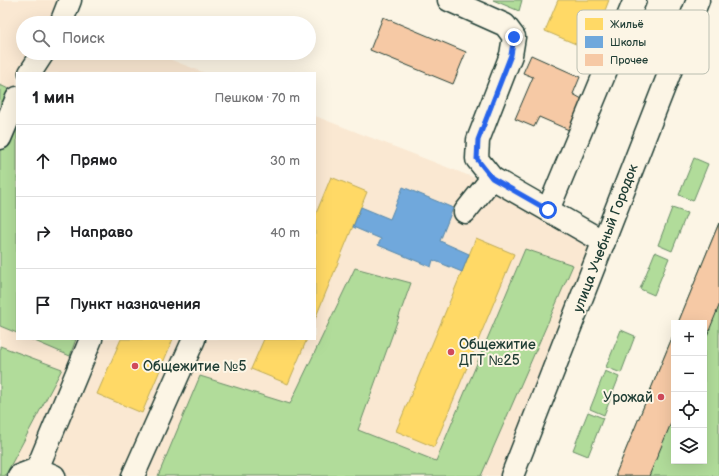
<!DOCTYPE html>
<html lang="ru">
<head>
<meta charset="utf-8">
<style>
	body { margin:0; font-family:"Balsamiq Sans",sans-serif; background:#f2f2f2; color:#202124 }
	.controls { position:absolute; right:12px; bottom:12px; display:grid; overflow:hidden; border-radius:0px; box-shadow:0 4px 16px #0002 }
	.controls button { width:36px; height:36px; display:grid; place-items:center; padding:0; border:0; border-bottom:1px solid #e0e0e0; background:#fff; color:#202124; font:20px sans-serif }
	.stop { position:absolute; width:12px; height:12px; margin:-9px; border:3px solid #2563eb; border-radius:50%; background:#fff }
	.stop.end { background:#2563eb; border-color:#fff; box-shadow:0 1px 4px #0008 }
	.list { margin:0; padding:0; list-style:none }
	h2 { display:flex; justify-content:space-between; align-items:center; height:52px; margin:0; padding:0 16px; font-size:17px }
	h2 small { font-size:13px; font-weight:400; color:#757577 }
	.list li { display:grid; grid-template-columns:26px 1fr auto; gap:12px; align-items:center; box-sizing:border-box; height:72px; padding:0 16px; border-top:1px solid #e0e0e0 }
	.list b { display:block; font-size:15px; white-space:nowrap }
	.list em { font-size:13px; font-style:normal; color:#757577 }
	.icon { flex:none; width:22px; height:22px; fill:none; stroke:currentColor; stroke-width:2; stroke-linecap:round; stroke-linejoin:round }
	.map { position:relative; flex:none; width:719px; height:476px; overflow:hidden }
	.search { position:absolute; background:#fff; box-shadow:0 4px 16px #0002; left:16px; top:16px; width:300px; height:44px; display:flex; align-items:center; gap:10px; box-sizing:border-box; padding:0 14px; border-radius:22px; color:#757577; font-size:15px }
	.panel { position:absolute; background:#fff; box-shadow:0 4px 16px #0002; left:16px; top:72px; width:300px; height:268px; border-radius:0px }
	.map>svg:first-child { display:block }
	.built { fill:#fae8d2 }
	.green { fill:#b1dc9a; stroke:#688c67 }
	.homes { fill:#ffd966; stroke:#bcaa57 }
	.schools { fill:#6fa8dc; stroke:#5788aa }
	.building { fill:#f6c9a5; stroke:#1f3d34 }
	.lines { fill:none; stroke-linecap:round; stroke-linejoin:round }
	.minor-casing { stroke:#1f3d34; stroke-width:25 }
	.minor { stroke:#fcf5e5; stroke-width:22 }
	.route { stroke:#2563eb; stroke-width:5 }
	.poi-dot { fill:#d1495b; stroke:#fcf5e5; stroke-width:1.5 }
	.labels { text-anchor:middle; stroke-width:4; stroke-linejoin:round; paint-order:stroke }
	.street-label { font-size:14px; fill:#1f3d34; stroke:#fcf5e5 }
	.poi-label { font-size:14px; fill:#1f3d34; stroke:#fcf5e5; text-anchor:start }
	.key { fill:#fcf5e5; stroke:#babeb0; stroke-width:1 }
	.key-label { font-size:11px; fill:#1f3d34 }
</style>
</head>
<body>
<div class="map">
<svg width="719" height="476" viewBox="0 0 719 476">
	<rect width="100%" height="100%" fill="#fcf5e5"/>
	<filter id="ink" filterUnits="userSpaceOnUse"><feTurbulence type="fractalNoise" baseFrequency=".025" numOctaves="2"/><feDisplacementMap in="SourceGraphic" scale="8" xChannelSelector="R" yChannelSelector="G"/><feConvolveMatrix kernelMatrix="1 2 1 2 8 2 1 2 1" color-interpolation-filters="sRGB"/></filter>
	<g filter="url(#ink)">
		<!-- built -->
		<polygon class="built" points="0,0 67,0 61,15 79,23 23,23 23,53 154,53 205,73 17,73 17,339 315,339 315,116 480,180 591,244 502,476 0,476"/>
		<!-- green -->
		<g class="green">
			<polygon points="493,0 522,0 519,11"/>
			<polygon points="0,85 17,93 17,333 0,326"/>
			<polygon points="694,158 708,164 693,201 679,195"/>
			<polygon points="672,208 687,213 672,251 658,245"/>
			<polygon points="719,223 719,476 615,476 674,333 674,461 704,461 704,323 678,323"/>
			<polygon points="525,249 573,265 481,476 158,476 200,376 290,404 355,268 411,283 358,430 436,461"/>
			<polygon points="655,252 669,258 654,295 640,289"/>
			<polygon points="621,330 635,336 621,373 606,367"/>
			<polygon points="30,339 76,339 70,356"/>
			<polygon points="0,346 62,369 5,476 0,476"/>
			<polygon points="605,371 619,377 604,415 590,409"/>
			<polygon points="588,412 603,418 588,456 573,450"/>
		</g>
		<!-- homes -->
		<g class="homes">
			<polygon points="558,0 609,0 590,50 545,31"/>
			<polygon points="331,177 367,192 315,319 315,216"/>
			<polygon points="476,238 514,254 434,447 396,431"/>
			<polygon points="121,339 173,339 142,413 97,394"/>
			<polygon points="264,339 307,339 288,384 251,369"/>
		</g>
		<!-- schools -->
		<polygon class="schools" points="403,187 453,208 440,241 469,254 462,272 433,260 431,267 378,245 381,239 353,227 361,207 390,219"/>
		<!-- building -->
		<g class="building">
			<polygon points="383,17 466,52 453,84 370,50"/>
			<polygon points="531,55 580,77 573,94 582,99 569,130 539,117 534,127 515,119 533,77 523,73"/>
			<polygon points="719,223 719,306 704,343 704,323 678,323"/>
			<polygon points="674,333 674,416 649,476 615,476"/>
		</g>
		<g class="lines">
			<defs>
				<g id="minor">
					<polyline points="449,0 505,25 514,37 511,55 478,140 477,159 492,178"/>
					<polyline points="61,23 70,0"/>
					<polyline points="30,73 43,53"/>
					<polyline points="0,138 17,98"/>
					<polyline points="548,210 635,0"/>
					<polyline points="465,212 492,178 604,242"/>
					<polyline points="37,469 54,476"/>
					<polyline points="19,476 37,469 91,339"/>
					<polyline points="133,476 194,339"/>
					<polyline points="512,476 698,0"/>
				</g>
			</defs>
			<!-- minor casing -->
			<use href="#minor" class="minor-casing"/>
			<!-- minor -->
			<use href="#minor" class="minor"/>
		</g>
	</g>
	<g class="lines" filter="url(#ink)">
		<!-- route -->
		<polyline class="route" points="514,37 511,55 478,140 477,159 492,178 548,210"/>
	</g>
	<!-- markers -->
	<g class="poi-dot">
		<circle cx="451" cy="352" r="4"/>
		<circle cx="135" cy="366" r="4"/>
		<circle cx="661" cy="397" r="4"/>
	</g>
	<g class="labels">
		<!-- street labels -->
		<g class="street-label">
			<text transform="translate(605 238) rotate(-69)" y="5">улица Учебный Городок</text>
		</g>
		<!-- poi labels -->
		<g class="poi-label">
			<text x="459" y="349">Общежитие<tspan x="459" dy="16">ДГТ №25</tspan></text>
			<text x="143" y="371">Общежитие №5</text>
			<text x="653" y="402" text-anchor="end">Урожай</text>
		</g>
	</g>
	<!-- legend -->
	<rect x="577" y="10" width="132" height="64" rx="6" class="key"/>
	<rect x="585" y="18" width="18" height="12" fill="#ffd966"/>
	<rect x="585" y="36" width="18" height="12" fill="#6fa8dc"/>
	<rect x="585" y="54" width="18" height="12" fill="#f6c9a5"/>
	<g class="key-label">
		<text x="610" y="28">Жильё</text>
		<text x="610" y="46">Школы</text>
		<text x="610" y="64">Прочее</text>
	</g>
</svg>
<div class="controls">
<button>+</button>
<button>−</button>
<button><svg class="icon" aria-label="locate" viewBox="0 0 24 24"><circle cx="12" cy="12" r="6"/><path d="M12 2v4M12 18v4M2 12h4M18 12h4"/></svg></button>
<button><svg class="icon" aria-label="layers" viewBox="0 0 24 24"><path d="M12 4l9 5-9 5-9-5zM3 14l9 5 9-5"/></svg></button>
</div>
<div class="stop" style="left:548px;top:210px"></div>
<div class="stop end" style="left:514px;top:37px"></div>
<div class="search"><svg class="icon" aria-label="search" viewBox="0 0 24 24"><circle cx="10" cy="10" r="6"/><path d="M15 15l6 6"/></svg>Поиск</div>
<section class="panel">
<h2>1 мин<small>Пешком · 70 m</small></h2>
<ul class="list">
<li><svg class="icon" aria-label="ahead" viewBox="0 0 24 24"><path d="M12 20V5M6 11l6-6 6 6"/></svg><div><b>Прямо</b></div><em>30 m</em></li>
<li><svg class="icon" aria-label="right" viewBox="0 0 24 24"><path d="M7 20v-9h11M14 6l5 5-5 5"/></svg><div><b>Направо</b></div><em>40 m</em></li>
<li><svg class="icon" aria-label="arrive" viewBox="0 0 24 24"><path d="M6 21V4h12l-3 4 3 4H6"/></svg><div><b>Пункт назначения</b></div></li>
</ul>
</section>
</div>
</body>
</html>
